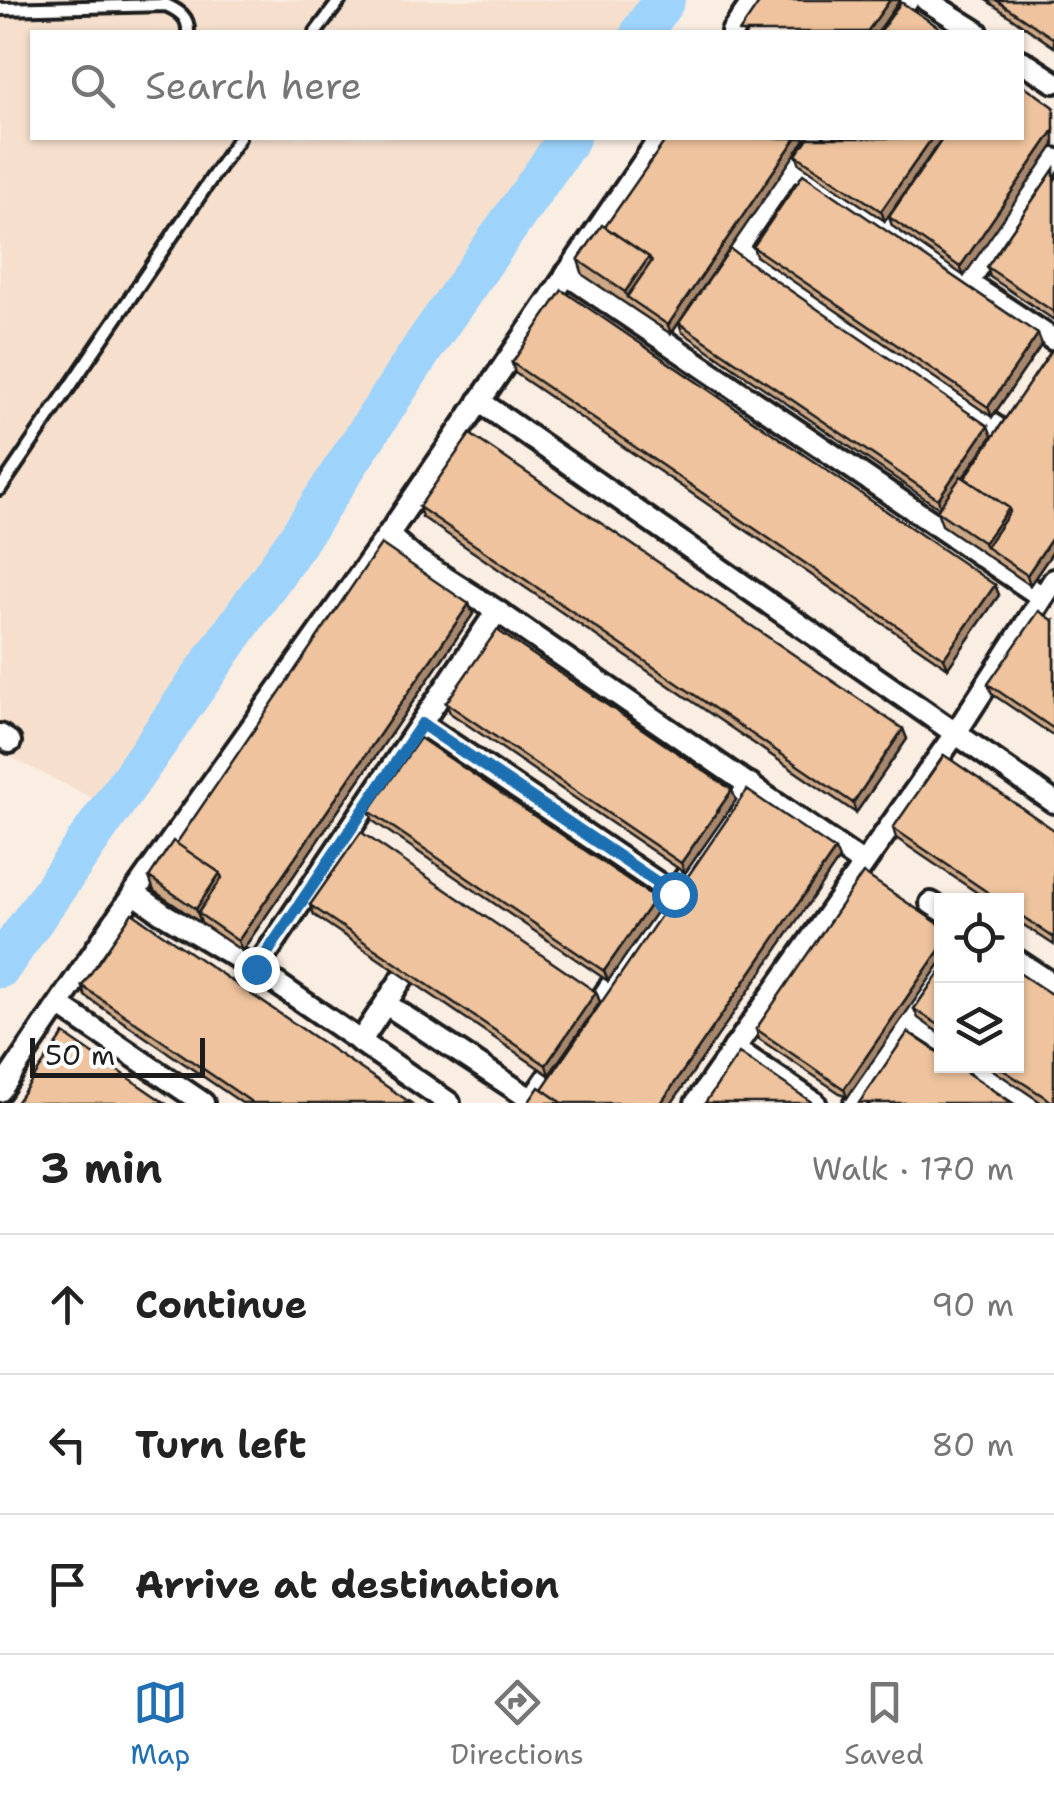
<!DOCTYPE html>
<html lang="en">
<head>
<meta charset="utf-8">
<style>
	body { margin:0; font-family:"Shantell Sans",sans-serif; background:#f6f6f6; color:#222 }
	.controls { position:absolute; right:30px; bottom:30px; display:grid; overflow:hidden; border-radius:0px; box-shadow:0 2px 8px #0004 }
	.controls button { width:90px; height:90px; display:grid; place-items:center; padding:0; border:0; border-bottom:2px solid #e0e0e0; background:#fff; color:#222; font:50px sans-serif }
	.scale { position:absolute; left:30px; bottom:25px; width:175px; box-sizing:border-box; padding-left:10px; border:5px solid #1c1c1c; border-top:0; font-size:28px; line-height:35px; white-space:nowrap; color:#1c1c1c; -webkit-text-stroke:8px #fff; paint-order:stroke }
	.stop { position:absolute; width:30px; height:30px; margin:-22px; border:8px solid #1f6fb2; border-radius:50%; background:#fff }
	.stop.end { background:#1f6fb2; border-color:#fff; box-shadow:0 2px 10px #0008 }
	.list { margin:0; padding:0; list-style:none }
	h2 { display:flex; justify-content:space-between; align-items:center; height:130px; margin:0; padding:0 40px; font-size:42px }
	h2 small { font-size:32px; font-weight:400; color:#767676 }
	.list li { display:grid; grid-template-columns:65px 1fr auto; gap:30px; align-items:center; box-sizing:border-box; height:140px; padding:0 40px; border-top:2px solid #e0e0e0 }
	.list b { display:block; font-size:38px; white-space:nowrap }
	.list em { font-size:32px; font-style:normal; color:#767676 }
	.icon { flex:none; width:55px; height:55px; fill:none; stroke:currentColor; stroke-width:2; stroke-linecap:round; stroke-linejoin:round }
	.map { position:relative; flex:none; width:1054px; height:1103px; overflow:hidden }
	.search { position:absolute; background:#fff; box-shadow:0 2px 8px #0004; left:30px; right:30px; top:30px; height:110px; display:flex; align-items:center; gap:25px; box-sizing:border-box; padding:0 35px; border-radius:0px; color:#767676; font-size:38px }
	.sheet { height:550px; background:#fff }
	nav { display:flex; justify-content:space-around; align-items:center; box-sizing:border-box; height:140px; border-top:2px solid #e0e0e0; background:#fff; font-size:28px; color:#767676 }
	nav a { display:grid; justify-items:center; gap:5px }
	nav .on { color:#1f6fb2 }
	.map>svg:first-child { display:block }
	.built { fill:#f6e0cd }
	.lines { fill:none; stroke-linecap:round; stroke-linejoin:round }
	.river { stroke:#9ed3fc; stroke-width:42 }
	.service-casing { stroke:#1c1c1c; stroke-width:18 }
	.minor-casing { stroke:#1c1c1c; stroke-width:28 }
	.service { stroke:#fff; stroke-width:10 }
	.minor { stroke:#fff; stroke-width:20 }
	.wall { fill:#cda887; stroke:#1c1c1c; stroke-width:2.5 }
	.shaded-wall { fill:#a7886e; stroke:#1c1c1c; stroke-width:2.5 }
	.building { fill:#eec39d; stroke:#1c1c1c; stroke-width:2.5 }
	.route { stroke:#1f6fb2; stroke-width:12 }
</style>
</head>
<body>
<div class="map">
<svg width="1054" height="1103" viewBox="0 0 1054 1103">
	<rect width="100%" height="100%" fill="#faede2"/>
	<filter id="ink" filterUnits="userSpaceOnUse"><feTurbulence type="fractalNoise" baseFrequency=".01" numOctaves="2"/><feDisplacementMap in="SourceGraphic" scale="20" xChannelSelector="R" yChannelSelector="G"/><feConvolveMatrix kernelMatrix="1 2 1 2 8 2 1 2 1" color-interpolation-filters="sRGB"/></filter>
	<g filter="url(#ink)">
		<!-- built -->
		<polygon class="built" points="0,0 666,0 644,32 32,32 32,138 572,138 112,808 0,752"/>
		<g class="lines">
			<!-- river -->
			<g class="river">
				<polyline points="642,32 664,0"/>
				<polyline points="0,967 297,541 426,343 569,138"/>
			</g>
			<defs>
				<g id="service">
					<path d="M0,9l166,-4c13,6 23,12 22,27"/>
					<polyline points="316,32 340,0"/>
					<polyline points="0,489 239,138"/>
				</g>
				<g id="minor">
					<polyline points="926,0 977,32"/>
					<polyline points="732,32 754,0"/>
					<polyline points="885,32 908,0"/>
					<polyline points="1022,61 1054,82"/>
					<polyline points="792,166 1054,340"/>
					<polyline points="736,249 1000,430"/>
					<polyline points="728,260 812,138"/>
					<polyline points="566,274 1042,597"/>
					<polyline points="967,283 1054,159"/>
					<polyline points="479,401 1054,802"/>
					<polyline points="388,535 414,558 497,611 862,863"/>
					<polyline points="422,724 674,894"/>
					<polyline points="0,735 10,742"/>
					<polyline points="134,893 162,913 256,969 449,1103"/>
					<polyline points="931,903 942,910"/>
					<polyline points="1016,960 1054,985"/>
					<polyline points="256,969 497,611"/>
					<polyline points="386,1004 532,1100"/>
					<polyline points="60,1006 203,1103"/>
					<polyline points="911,1020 942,1040"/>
					<polyline points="360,1042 403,977"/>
					<polyline points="734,1048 815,1103"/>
					<polyline points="978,1066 1033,1103"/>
					<polyline points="0,1091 134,893 388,535 660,138"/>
					<polyline points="530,1103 750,784"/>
					<polyline points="696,1103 955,734 1054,580"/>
					<polyline points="855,1103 942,976"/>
				</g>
			</defs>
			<!-- service casing -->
			<use href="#service" class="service-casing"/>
			<!-- minor casing -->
			<use href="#minor" class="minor-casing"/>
			<!-- service -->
			<use href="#service" class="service"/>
			<!-- minor -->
			<use href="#minor" class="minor"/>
		</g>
		<!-- wall -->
		<g class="wall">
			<polygon points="986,0 1054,0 1054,47"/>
			<polygon points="1054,107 964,276 892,226 889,217"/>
			<polygon points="808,138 942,138 885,221 800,164 796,155"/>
			<polygon points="1054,169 1054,320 990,277 987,267"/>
			<polygon points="753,247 1042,344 992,417 756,256"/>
			<polygon points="578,260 701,291 992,436 963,477 965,478 1054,347 1054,550 1030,585 942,525 937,511 939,508 682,332 679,323 671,334 583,275"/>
			<polygon points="512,363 995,585 999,595 948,668 515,373"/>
			<polygon points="419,507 903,729 907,739 856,813 422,517"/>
			<polygon points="469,604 473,614 242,951 154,891 149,877"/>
			<polygon points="1054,621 1054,736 992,694 988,684"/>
			<polygon points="446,703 736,800 685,873 450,713"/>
			<polygon points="369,811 659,908 608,981 373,821"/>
			<polygon points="893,828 1054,830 1054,945 1016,920 1016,900 988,900 896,838"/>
			<polygon points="310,905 596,992 600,1002 549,1075 314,915"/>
			<polygon points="942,926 847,1098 759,1039 756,1029"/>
			<polygon points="942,969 942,1035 918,1018 914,1009"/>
			<polygon points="82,986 411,1103 242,1103 85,996"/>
			<polygon points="987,1066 1016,1066 1054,1103 1042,1103"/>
		</g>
		<!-- shaded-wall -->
		<g class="shaded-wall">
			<polygon points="890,0 900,0 878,32 867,32"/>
			<polygon points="1054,130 1054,145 964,276 960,267"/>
			<polygon points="796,138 806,138 671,334 668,325"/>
			<polygon points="932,138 942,138 885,221 881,211"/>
			<polygon points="649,257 655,271 627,297 625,292"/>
			<polygon points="1038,334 1042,344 992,417 988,407"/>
			<polygon points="988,426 992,436 941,509 938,499"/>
			<polygon points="1009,508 1014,522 986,547 984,543"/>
			<polygon points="1054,535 1054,550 1030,585 1027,575"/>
			<polygon points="995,585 999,595 948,668 944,658"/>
			<polygon points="469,604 473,614 242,951 238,941"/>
			<polygon points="903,729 907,739 856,813 853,803"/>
			<polygon points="732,790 736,800 685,873 681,863"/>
			<polygon points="835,850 839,859 672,1103 661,1103"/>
			<polygon points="220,873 226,888 198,913 201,923 196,909"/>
			<polygon points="655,898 659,908 608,981 604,971"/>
			<polygon points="942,946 942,961 847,1098 844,1089"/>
			<polygon points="596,992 600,1002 549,1075 546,1065"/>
		</g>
		<!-- building -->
		<g class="building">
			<polygon points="761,0 890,0 867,32 739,32"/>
			<polygon points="996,0 1054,0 1054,39"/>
			<polygon points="901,2 946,32 880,32"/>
			<polygon points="1022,84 1054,107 1054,130 960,267 889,217 943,138 1022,138"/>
			<polygon points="667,138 796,138 668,325 627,297 652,261 649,257 605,227"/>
			<polygon points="808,138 932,138 881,211 796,155"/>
			<polygon points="1054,169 1054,312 987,267"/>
			<polygon points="803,174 1038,334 988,407 753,247"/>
			<polygon points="602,225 649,257 625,292 578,260"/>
			<polygon points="730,249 988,426 938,499 679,323"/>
			<polygon points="562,290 995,585 944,658 512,363"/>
			<polygon points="1054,347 1054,535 1027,575 986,547 1010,512 1009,508 965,478"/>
			<polygon points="470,434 903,729 853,803 419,507"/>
			<polygon points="961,476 1009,508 984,543 937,511"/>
			<polygon points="381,544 469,604 238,941 198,913 222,878 220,873 176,844"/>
			<polygon points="1039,611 1054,621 1054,729 988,684"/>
			<polygon points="497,630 732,790 681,863 446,703"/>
			<polygon points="420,738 655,898 604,971 369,811"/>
			<polygon points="944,755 1054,830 1054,938 1016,912 1016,900 999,900 893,828"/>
			<polygon points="747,790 835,850 661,1103 562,1103 542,1089"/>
			<polygon points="361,832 596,992 546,1065 310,905"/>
			<polygon points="173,841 220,873 196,909 149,877"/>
			<polygon points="863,873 942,926 942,946 844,1089 756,1029"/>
			<polygon points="132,913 411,1103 253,1103 82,986"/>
			<polygon points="942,969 942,1027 914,1009"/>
			<polygon points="1016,971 1054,996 1054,1103 997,1066 1016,1066"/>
			<polygon points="908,1032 942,1055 942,1066 957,1066 1012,1103 859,1103"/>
			<polygon points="64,1034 165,1103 16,1103"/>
			<polygon points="739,1053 813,1103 705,1103"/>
			<polygon points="539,1087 562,1103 528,1103"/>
		</g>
	</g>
	<g class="lines" filter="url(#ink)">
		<!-- route -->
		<polyline class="route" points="256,969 422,724 674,894"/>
	</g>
</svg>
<div class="controls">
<button><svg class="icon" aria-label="locate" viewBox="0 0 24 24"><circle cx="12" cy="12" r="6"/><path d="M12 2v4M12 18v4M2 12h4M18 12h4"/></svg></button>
<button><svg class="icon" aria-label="layers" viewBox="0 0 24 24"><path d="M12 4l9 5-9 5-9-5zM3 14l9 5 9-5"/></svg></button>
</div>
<div class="scale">50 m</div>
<div class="stop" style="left:674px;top:894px"></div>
<div class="stop end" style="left:256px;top:969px"></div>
<div class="search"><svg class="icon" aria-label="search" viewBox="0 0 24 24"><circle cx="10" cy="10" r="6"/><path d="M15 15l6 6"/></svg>Search here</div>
</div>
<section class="sheet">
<h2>3 min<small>Walk · 170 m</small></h2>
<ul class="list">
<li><svg class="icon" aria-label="ahead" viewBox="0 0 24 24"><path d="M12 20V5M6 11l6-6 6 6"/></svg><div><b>Continue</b></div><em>90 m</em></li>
<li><svg class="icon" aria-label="left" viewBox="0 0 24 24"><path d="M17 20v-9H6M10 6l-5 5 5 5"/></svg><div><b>Turn left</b></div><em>80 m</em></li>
<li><svg class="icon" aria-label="arrive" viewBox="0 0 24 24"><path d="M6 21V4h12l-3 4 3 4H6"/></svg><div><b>Arrive at destination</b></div></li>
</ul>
</section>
<nav>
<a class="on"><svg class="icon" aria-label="map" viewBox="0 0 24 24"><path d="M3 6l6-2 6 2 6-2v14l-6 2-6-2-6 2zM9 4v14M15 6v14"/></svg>Map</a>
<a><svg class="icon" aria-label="directions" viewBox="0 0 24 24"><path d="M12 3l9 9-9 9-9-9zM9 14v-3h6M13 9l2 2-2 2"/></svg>Directions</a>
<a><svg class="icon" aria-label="saved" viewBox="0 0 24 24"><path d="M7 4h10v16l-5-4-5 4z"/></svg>Saved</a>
</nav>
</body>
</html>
